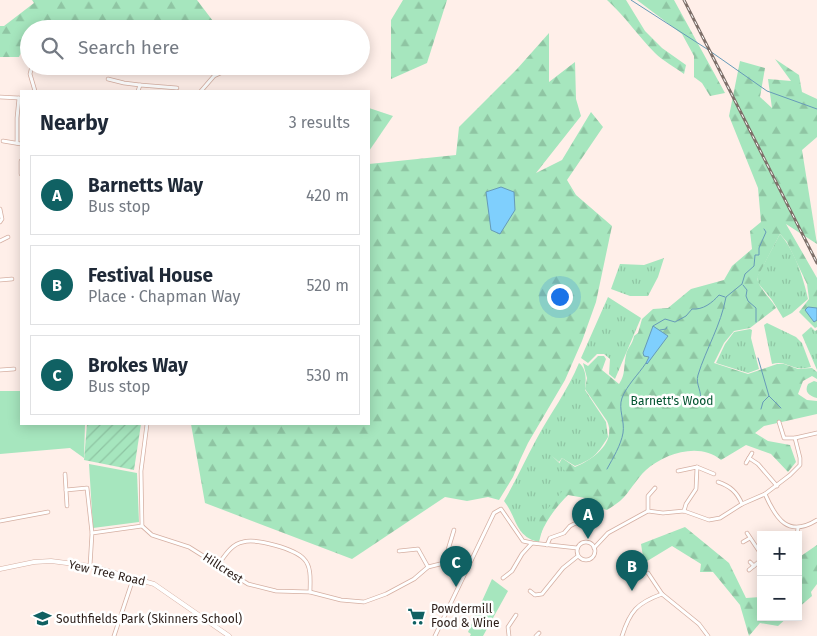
<!DOCTYPE html>
<html lang="en">
<head>
<meta charset="utf-8">
<style>
	body { margin:0; font-family:"Fira Sans",sans-serif; background:#f6f6f7; color:#1f2937 }
	.controls { position:absolute; right:15px; bottom:15px; display:grid; overflow:hidden; border-radius:0px; box-shadow:0 2px 12px #0003 }
	.controls button { width:45px; height:45px; display:grid; place-items:center; padding:0; border:0; border-bottom:1px solid #e0e1e3; background:#fff; color:#1f2937; font:25px sans-serif }
	.you { position:absolute; left:559px; top:296px; width:18px; height:18px; margin:-12px; border:4px solid #fff; border-radius:50%; background:#1a73e8; box-shadow:0 0 0 8px #1a73e833 }
	.badge { display:grid; place-items:center; width:32px; height:32px; border-radius:50%; background:#106163; color:#fff; font-size:16px; font-weight:700 }
	.pin { position:absolute; translate:-50% -41px; filter:drop-shadow(0 1px 2px #0008) }
	.pin::after { content:''; position:absolute; top:26px; width:18px; height:15px; background:inherit; clip-path:polygon(0 0,100% 0,50% 100%) }
	.list { margin:0; padding:0; list-style:none }
	h2 { display:flex; justify-content:space-between; align-items:center; height:65px; margin:0; padding:0 20px; font-size:21px }
	h2 small { font-size:16px; font-weight:400; color:#747a83 }
	.list li { display:grid; grid-template-columns:32px 1fr auto; gap:15px; align-items:center; box-sizing:border-box; height:80px; margin:0 10px 10px; padding:0 10px; border:1px solid #e0e1e3; border-radius:0px }
	.list b { display:block; font-size:19px; white-space:nowrap }
	.list p { margin:0; font-size:16px; white-space:nowrap; color:#747a83 }
	.list em { font-size:16px; font-style:normal; color:#747a83 }
	.icon { flex:none; width:28px; height:28px; fill:none; stroke:currentColor; stroke-width:2; stroke-linecap:round; stroke-linejoin:round }
	.map { position:relative; flex:none; width:817px; height:636px; overflow:hidden }
	.search { position:absolute; background:#fff; box-shadow:0 2px 12px #0003; left:20px; top:20px; width:350px; height:55px; display:flex; align-items:center; gap:12px; box-sizing:border-box; padding:0 18px; border-radius:28px; color:#747a83; font-size:19px }
	.panel { position:absolute; background:#fff; box-shadow:0 2px 12px #0003; left:20px; top:90px; width:350px; height:335px; border-radius:0px }
	.map>svg:first-child { display:block }
	.grass { fill:url(#grass-tufts) }
	.forest { fill:url(#forest-firs) }
	.park { fill:#a6e6be }
	.garden { fill:url(#garden-furrows) }
	.water { fill:#7fcffd; stroke:#669ab8 }
	.lines { fill:none; stroke-linecap:round; stroke-linejoin:round }
	.stream { stroke:#669ab8; stroke-width:1 }
	.minor-casing { stroke:#d5afa2; stroke-width:4.5 }
	.tertiary-casing { stroke:#d5afa2; stroke-width:5 }
	.minor { stroke:#fff; stroke-width:3 }
	.tertiary { stroke:#fff; stroke-width:4 }
	.rail-casing { stroke:#7d6f69; stroke-width:3 }
	.rail { stroke:#fff; stroke-width:1; stroke-dasharray:4; stroke-linecap:butt }
	.labels { text-anchor:middle; stroke-width:5; stroke-linejoin:round; paint-order:stroke }
	.park-label { font-size:12px; fill:#00532f; stroke:#fff }
	.street-label { font-size:12px; fill:#2b1d18; stroke:#fff }
	.poi-label { font-size:12px; fill:#2b1d18; stroke:#fff; text-anchor:start }
</style>
</head>
<body>
<div class="map">
<svg width="817" height="636" viewBox="0 0 817 636">
	<defs>
		<pattern id="grass-tufts" width="24" height="20" patternUnits="userSpaceOnUse" patternTransform="scale(1.25)"><rect width="24" height="20" fill="#a6e6be"/><path d="M3 7l-1-3M5 7V3M7 7l1-3M15 17l-1-3M17 17v-4M19 17l1-3" fill="none" stroke="#8fc5a3"/></pattern>
		<pattern id="forest-firs" width="22" height="20" patternUnits="userSpaceOnUse" patternTransform="scale(1.25)"><rect width="22" height="20" fill="#a6e6be"/><path d="M5 1l3.5 6h-7zM16 11l3.5 6h-7z" fill="#8fc5a3"/></pattern>
		<pattern id="garden-furrows" width="10" height="10" patternUnits="userSpaceOnUse" patternTransform="scale(1.25)"><rect width="10" height="10" fill="#a6e6be"/><path d="M-1 1l2-2M0 10L10 0M9 11l2-2" fill="none" stroke="#8fc5a3"/></pattern>
	</defs>
	<rect width="100%" height="100%" fill="#ffefe9"/>
	<!-- grass -->
	<g class="grass">
		<path d="M780,234c15,17 23,43 28,65l-16,14 -9,5 -11,-18 -14,-17 -1,-6z"/>
		<polygon points="664,258 658,277 648,296 630,296 611,289 620,264 644,265"/>
		<polygon points="608,297 641,318 615,379 609,374 610,359 604,354 597,354 588,363 581,358"/>
		<path d="M767,323l29,14 6,6 9,24c-4,1 -10,2 -14,1 -9,-2 -14,-7 -25,-4l-8,-39z"/>
		<polygon points="811,327 815,331 817,330 817,370 802,335"/>
		<polygon points="750,329 752,330 751,338 759,369 748,373 716,363 725,344 734,332"/>
		<path d="M579,363c8,6 7,18 6,27l21,32 2,15c-10,16 -14,22 -33,29l-13,-8 -3,4 -7,-6 26,25 -32,34 -7,27c-24,-5 -22,-25 -35,-41 12,-20 21,-41 32,-61 14,-26 32,-50 43,-77z"/>
	</g>
	<!-- forest -->
	<g class="forest">
		<polygon points="32,0 197,0 219,29 188,29 186,22 165,29 29,29 29,43 25,44 19,57 0,57 0,26 4,26 34,3"/>
		<polygon points="403,0 447,0 427,63 391,79 391,20"/>
		<path d="M607,0h19l19,31 17,17 24,17 -2,9c-9,-7 -21,-13 -29,-21 -17,-17 -30,-37 -48,-53z"/>
		<polygon points="637,0 674,0 725,93 710,96 702,83 694,77 694,56 682,34"/>
		<polygon points="549,33 549,82 575,62 576,99 581,116 536,173 562,160 591,112 603,127 567,180 576,195 612,226 596,302 582,341 565,380 528,443 520,460 513,477 499,500 488,497 467,501 445,497 352,559 205,503 191,424 369,424 369,164 456,155 459,127 517,69"/>
		<path d="M775,59l24,16 3,17 15,7v38l-15,13 15,94 -31,-20 31,54v49l-2,1 -16,-16 10,-13 -2,-15 -20,-42 -7,-8 -23,44c2,11 14,20 19,30l-26,20 -16,3 -10,12 -10,20 34,11 29,-10h7l14,5 14,-1 5,4v7l-5,-3 -9,5 -5,13 9,6 10,1v13l-53,12 -9,7 13,8 22,4 6,17 -8,10 -17,-18 -25,-9 -25,15c-21,-18 -56,-7 -75,10 -10,9 -16,22 -26,31 -4,3 -8,6 -13,9l-14,-4 -8,-8 -17,-3c-14,14 -23,27 -30,46l-3,-3 5,-20 30,-36v-5l-11,-13 3,-6 13,9c17,-7 42,-24 32,-46l-22,-32 2,-11 -4,-15 5,3 10,-10h6l2,3 -4,11 17,14c7,-11 4,-16 7,-29 1,-7 7,-11 8,-19l4,-3 4,-14 11,-10 15,-1 23,-19 33,-9 8,-14 20,-17 -2,-18 11,-9 -3,-34 -29,-72 11,-55 25,7 -5,29 12,11 -4,-29 23,2z"/>
		<polygon points="369,108 393,116 369,151"/>
		<polygon points="685,527 729,563 746,598 761,597 761,617 788,617 778,626 760,623 749,636 740,605 713,572 700,572 701,564 672,546 644,563 641,544"/>
		<polygon points="817,545 817,584 811,592 812,596 798,608 798,558"/>
	</g>
	<!-- park -->
	<g class="park">
		<path d="M814,381l3,1v16c-8,-2 -13,-6 -9,-14z"/>
		<polygon points="0,391 21,391 21,424 85,424 84,458 70,448 0,454"/>
		<polygon points="89,464 137,473 139,522 93,528"/>
		<polygon points="492,579 508,591 483,636 470,636 471,634 468,632"/>
	</g>
	<!-- garden -->
	<polygon class="garden" points="87,424 141,424 134,470 84,460"/>
	<!-- water -->
	<g class="water">
		<polygon points="501,187 514,192 515,210 500,234 491,230 486,192"/>
		<polygon points="808,307 817,308 817,320 814,322 805,310"/>
		<polygon points="653,326 668,336 647,364 646,363 649,357 644,356 643,353"/>
	</g>
	<g class="lines">
		<!-- stream -->
		<g class="stream">
			<polyline points="631,0 707,49 767,91 817,109"/>
			<polyline points="743,285 747,290 746,296 748,301 756,308 756,322"/>
			<path d="M653,326l12,-7 10,3 11,-6 6,-7c11,1 20,-6 27,-14l6,2"/>
			<polyline points="660,330 666,329 667,327"/>
			<polyline points="758,358 769,396 763,402 761,409"/>
			<polyline points="769,396 781,408"/>
			<path d="M700,402c3,-11 -5,-17 -2,-27 8,-26 23,-50 28,-78l16,-13 3,-10 9,-8 1,-11h4v-7l7,-16 -2,-3"/>
			<path d="M607,469c6,-11 14,-24 16,-36 2,-12 -5,-24 -1,-35 5,-13 16,-23 24,-35"/>
		</g>
		<defs>
			<g id="minor">
				<polyline points="255,29 256,26"/>
				<polyline points="32,66 30,74 35,91"/>
				<polyline points="108,79 124,83 140,85"/>
				<polyline points="138,91 140,85 177,88"/>
				<polyline points="201,91 214,76 236,66"/>
				<polyline points="0,97 19,98"/>
				<polyline points="3,141 21,144"/>
				<polyline points="17,143 17,118 19,98"/>
				<polyline points="21,161 21,174"/>
				<polyline points="0,209 2,219 0,222"/>
				<polyline points="0,241 8,237"/>
				<polyline points="0,280 12,279"/>
				<polyline points="0,370 14,369"/>
				<polyline points="779,422 784,438 795,438"/>
				<polyline points="749,458 758,464 777,486"/>
				<polyline points="746,463 752,453"/>
				<polyline points="697,467 714,474"/>
				<polyline points="678,471 697,467 696,489 686,504 684,511"/>
				<polyline points="65,474 67,506"/>
				<path d="M718,482c12,4 19,10 24,22"/>
				<polyline points="66,490 87,488 92,533"/>
				<path d="M765,494c11,25 23,44 52,26"/>
				<polyline points="648,511 648,496 655,488"/>
				<polyline points="0,521 48,512"/>
				<polyline points="142,526 152,535 189,547 248,584 276,591 310,592 341,600 364,602 386,594 414,579 428,567 444,563 463,577"/>
				<polyline points="747,533 761,554"/>
				<polyline points="797,535 798,528"/>
				<circle cx="586" cy="551" r="9"/>
				<polyline points="743,542 750,538"/>
				<polyline points="547,545 550,538 564,533 570,526 576,523 596,524"/>
				<polyline points="594,548 608,533 648,511 663,513 684,511 709,520 720,518 742,504 765,494 790,475 800,465 800,458 795,438 817,433"/>
				<polyline points="399,551 418,549 428,567"/>
				<polyline points="750,562 754,566"/>
				<polyline points="444,563 454,530"/>
				<path d="M218,565c6,-8 13,-21 25,-23 13,-4 52,7 61,17 8,8 6,23 6,33"/>
				<polyline points="90,566 92,533 142,526 141,471 147,424"/>
				<polyline points="749,570 761,560"/>
				<polyline points="648,573 662,594 699,624 708,636"/>
				<polyline points="503,578 512,571 522,554 532,543"/>
				<polyline points="530,591 535,595 542,594 563,568 578,556"/>
				<polyline points="114,636 133,579"/>
				<polyline points="435,636 494,513 501,509 523,541 532,543 577,548"/>
				<polyline points="509,636 508,627 516,615"/>
				<polyline points="536,636 539,633"/>
				<path d="M622,636c8,-25 15,-33 40,-42"/>
			</g>
			<polyline id="tertiary" points="0,569 34,562 51,561 90,566 154,584 229,636"/>
		</defs>
		<!-- minor casing -->
		<use href="#minor" class="minor-casing"/>
		<!-- tertiary casing -->
		<use href="#tertiary" class="tertiary-casing"/>
		<!-- minor -->
		<use href="#minor" class="minor"/>
		<!-- tertiary -->
		<use href="#tertiary" class="tertiary"/>
		<defs>
			<polyline id="rail" points="684,0 817,263"/>
		</defs>
		<!-- rail casing -->
		<use href="#rail" class="rail-casing"/>
		<!-- rail -->
		<use href="#rail" class="rail"/>
	</g>
	<!-- icons -->
	<defs>
		<symbol id="supermarket-bare" viewBox="-9 -9 18 18"><path d="M-6-5.5h2.5l.6 2H6L4.5 2H-2.5L-4.4-4H-6ZM-1.5 3.2a1.3 1.3 0 1 0 .1 0ZM3 3.2a1.3 1.3 0 1 0 .1 0Z" fill="#106163" stroke="#fff" stroke-width="2.5" paint-order="stroke"/></symbol>
		<symbol id="school-bare" viewBox="-9 -9 18 18"><path d="M0-5L7-2L0 1L-7-2ZM-4 1L0 2.5L4 1V4Q0 6-4 4Z" fill="#106163" stroke="#fff" stroke-width="2.5" paint-order="stroke"/></symbol>
	</defs>
	<g fill-rule="evenodd">
		<use href="#supermarket-bare" x="404" y="604" width="25" height="25"/>
		<use href="#school-bare" x="30" y="606" width="25" height="25"/>
	</g>
	<g class="labels">
		<!-- park labels -->
		<g class="park-label">
			<text x="672" y="405">Barnett's Wood</text>
		</g>
		<!-- street labels -->
		<g class="street-label">
			<text transform="translate(223 568) rotate(33)" y="4">Hillcrest</text>
			<text transform="translate(107 573) rotate(13)" y="4">Yew Tree Road</text>
		</g>
		<!-- poi labels -->
		<g class="poi-label">
			<text x="431" y="613">Powdermill<tspan x="431" dy="14">Food &amp; Wine</tspan></text>
			<text x="56" y="623">Southfields Park (Skinners School)</text>
		</g>
	</g>
</svg>
<div class="controls">
<button>+</button>
<button>−</button>
</div>
<div class="you"></div>
<div class="pin badge" style="left:588px;top:539px">A</div>
<div class="pin badge" style="left:632px;top:591px">B</div>
<div class="pin badge" style="left:456px;top:587px">C</div>
<div class="search"><svg class="icon" aria-label="search" viewBox="0 0 24 24"><circle cx="10" cy="10" r="6"/><path d="M15 15l6 6"/></svg>Search here</div>
<section class="panel">
<h2>Nearby<small>3 results</small></h2>
<ul class="list">
<li><span class="badge">A</span><div><b>Barnetts Way</b><p>Bus stop</p></div><em>420 m</em></li>
<li><span class="badge">B</span><div><b>Festival House</b><p>Place · Chapman Way</p></div><em>520 m</em></li>
<li><span class="badge">C</span><div><b>Brokes Way</b><p>Bus stop</p></div><em>530 m</em></li>
</ul>
</section>
</div>
</body>
</html>
